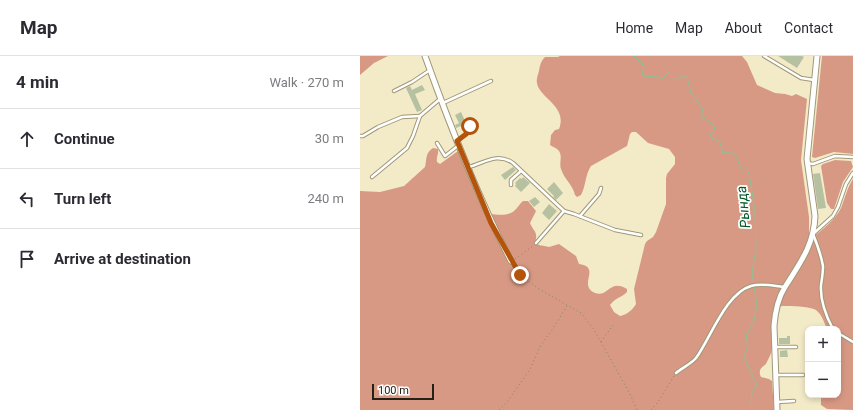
<!DOCTYPE html>
<html lang="en">
<head>
<meta charset="utf-8">
<style>
	body { margin:0; font-family:Roboto,sans-serif; background:#f2f2f3; color:#2b2b33 }
	.controls { position:absolute; right:12px; bottom:12px; display:grid; overflow:hidden; border-radius:8px; box-shadow:0 2px 6px #0003 }
	.controls button { width:36px; height:36px; display:grid; place-items:center; padding:0; border:0; border-bottom:1px solid #e1e1e2; background:#fff; color:#2b2b33; font:20px sans-serif }
	.scale { position:absolute; left:12px; bottom:10px; width:62px; box-sizing:border-box; padding-left:4px; border:2px solid #252215; border-top:0; font-size:11px; line-height:14px; white-space:nowrap; color:#252215; -webkit-text-stroke:3px #fff; paint-order:stroke }
	.stop { position:absolute; width:12px; height:12px; margin:-9px; border:3px solid #b45309; border-radius:50%; background:#fff }
	.stop.end { background:#b45309; border-color:#fff; box-shadow:0 1px 4px #0008 }
	.list { margin:0; padding:0; list-style:none }
	h2 { display:flex; justify-content:space-between; align-items:center; height:52px; margin:0; padding:0 16px; font-size:17px }
	h2 small { font-size:13px; font-weight:400; color:#7c7c81 }
	.list li { display:grid; grid-template-columns:26px 1fr auto; gap:12px; align-items:center; box-sizing:border-box; height:60px; padding:0 16px; border-top:1px solid #e1e1e2 }
	.list b { display:block; font-size:15px; white-space:nowrap }
	.list em { font-size:13px; font-style:normal; color:#7c7c81 }
	.icon { flex:none; width:22px; height:22px; fill:none; stroke:currentColor; stroke-width:2; stroke-linecap:round; stroke-linejoin:round }
	.map { position:relative; flex:none; width:493px; height:354px; overflow:hidden }
	header { display:flex; align-items:center; gap:24px; box-sizing:border-box; height:56px; padding:0 20px; background:#fff; border-bottom:1px solid #e1e1e2 }
	header strong { font-size:19px }
	nav { display:flex; gap:22px; margin-inline-start:auto; font-size:14px }
	main { display:flex }
	aside { flex:1; background:#fff }
	.map>svg:first-child { display:block }
	.forest { fill:#d89984 }
	.lines { fill:none; stroke-linecap:round; stroke-linejoin:round }
	.stream { stroke:#8cc198; stroke-width:1 }
	.building { fill:#b6c1a1 }
	.service-casing { stroke:#a09878; stroke-width:4.5 }
	.minor-casing { stroke:#a09878; stroke-width:7 }
	.path { stroke:#87816a; stroke-width:1; stroke-dasharray:1 3; stroke-linecap:butt }
	.service { stroke:#fff; stroke-width:2.5 }
	.minor { stroke:#fff; stroke-width:5 }
	.route { stroke:#b45309; stroke-width:5 }
	.labels { text-anchor:middle; stroke-width:3.5; stroke-linejoin:round; paint-order:stroke }
	.water-label { font-size:14px; font-style:italic; fill:#005a27; stroke:#fff }
</style>
</head>
<body>
<header>
<strong>Map</strong>
<nav><a>Home</a><a>Map</a><a>About</a><a>Contact</a></nav>
</header>
<main>
<aside>
<h2>4 min<small>Walk · 270 m</small></h2>
<ul class="list">
<li><svg class="icon" aria-label="ahead" viewBox="0 0 24 24"><path d="M12 20V5M6 11l6-6 6 6"/></svg><div><b>Continue</b></div><em>30 m</em></li>
<li><svg class="icon" aria-label="left" viewBox="0 0 24 24"><path d="M17 20v-9H6M10 6l-5 5 5 5"/></svg><div><b>Turn left</b></div><em>240 m</em></li>
<li><svg class="icon" aria-label="arrive" viewBox="0 0 24 24"><path d="M6 21V4h12l-3 4 3 4H6"/></svg><div><b>Arrive at destination</b></div></li>
</ul>
</aside>
<div class="map">
<svg width="493" height="354" viewBox="0 0 493 354">
	<rect width="100%" height="100%" fill="#f3ebc8"/>
	<!-- forest -->
	<g class="forest">
		<polygon points="0,0 28,0 14,7 0,19"/>
		<path d="M200,0h182l5,6 10,23 18,8 10,1 7,2 4,-2 11,5 -6,61 8,57v17l4,3c10,-8 23,-18 28,-29 4,-10 6,-20 12,-29v231l-26,-1 -6,-4v-7l3,-3h14v-66h-11c-3,-7 -5,-14 -11,-19 -7,-4 -34,-5 -41,-3 -6,14 -3,28 -3,42 -1,6 -4,10 -6,15 -5,4 -8,6 -5,13l8,2 3,2 2,29h-414v-219l20,1 24,-6 21,-19c2,-8 0,-14 8,-19l5,1c1,5 -2,8 -1,13l3,2 18,-13 33,63c7,1 17,2 23,-3 4,-3 5,-7 9,-10h5l8,10 -6,12c5,11 8,8 5,20 2,2 10,3 14,4l10,-3 17,12 3,8c23,3 -2,21 16,29 13,5 15,-15 32,-4v3c-6,6 -11,5 -17,13l4,7 6,4c8,-2 12,-6 16,-12l-2,-15 11,-45 2,-3 6,-4 3,-5 10,-28v-26l1,-4 8,-10v-7l-6,-8 -21,-6 -12,-11h-4l-2,2 -3,12 -36,20c-6,9 -5,20 -10,29l-4,2 -2,-2c-2,-10 -11,-16 -14,-26 -2,-5 1,-11 -1,-16 -2,-5 -6,-5 -10,-8l1,-10 4,-5 4,-1c9,-23 -20,-31 -22,-46 -1,-4 1,-8 2,-12 1,-6 2,-10 6,-14h13z"/>
		<polygon points="462,0 493,0 493,98 474,96 455,102 452,101"/>
		<polygon points="475,104 491,105 493,111 483,126 474,153 471,153 467,147 461,110 463,108"/>
	</g>
	<g class="lines">
		<!-- stream -->
		<path class="stream" d="M274,0l10,10 -2,8 1,2 16,1 4,2 4,-6h3l6,6 4,-2h7l4,16 12,16 -2,9 5,1 9,7 -1,4 -4,5v2l10,5 3,11c17,-2 11,4 18,14 2,2 5,4 8,6l6,38 1,38 -4,24 5,32 -3,16 -8,15 2,10 -3,7v7l12,25 -5,8 -1,9 8,8"/>
	</g>
	<!-- building -->
	<g class="building">
		<polygon points="418,0 442,0 444,1 437,12"/>
		<polygon points="62,29 65,34 55,38 62,54 57,56 46,32 50,30 52,34"/>
		<polygon points="101,56 105,65 108,64 109,67 102,72 101,70 96,72 95,69 99,67 95,59"/>
		<polygon points="153,111 156,114 145,124 141,119"/>
		<polygon points="460,117 466,152 458,153 453,118"/>
		<polygon points="163,121 170,127 161,136 155,130 156,128 155,127 160,122 162,123"/>
		<polygon points="194,126 203,137 196,144 193,141 194,140 187,133"/>
		<polygon points="175,141 180,146 174,151 169,145"/>
		<polygon points="189,148 197,155 189,164 182,157"/>
		<polygon points="427,280 430,280 430,288 419,288 419,282 427,282"/>
		<polygon points="427,294 428,301 420,301 420,295"/>
	</g>
	<g class="lines">
		<defs>
			<g id="service">
				<polyline points="404,0 441,22 454,24"/>
				<polyline points="34,35 52,26 70,14"/>
				<polyline points="83,47 131,25"/>
				<polyline points="0,80 3,80 18,71 42,61 60,60"/>
				<polyline points="97,85 110,75 111,73 110,70"/>
				<polyline points="77,87 85,100 99,89"/>
				<polyline points="447,107 453,108 475,100 493,101"/>
				<path d="M109,111c15,-4 28,-15 44,-4l51,48 10,3 41,16 26,5"/>
				<polyline points="12,121 47,92 53,80 60,60 80,43"/>
				<polyline points="151,129 151,124 161,115"/>
				<polyline points="220,160 239,138 241,132"/>
				<polyline points="176,187 204,155"/>
				<path d="M473,273c-7,-13 -13,-29 -12,-44 1,-6 2,-13 2,-19 -2,-11 -6,-22 -10,-32l20,-18 5,-9 8,-23 7,-11"/>
				<polyline points="478,277 493,286"/>
				<polyline points="415,291 436,291"/>
				<path d="M316,317c6,-5 15,-9 20,-15 14,-19 30,-65 55,-72 10,-3 24,0 34,1"/>
				<polyline points="416,319 443,319"/>
				<polyline points="417,346 434,345"/>
			</g>
			<g id="minor">
				<path d="M65,0c25,70 52,140 86,205"/>
				<path d="M417,354l-3,-84c1,-13 4,-28 11,-39 15,-24 29,-42 30,-71l-8,-57 10,-103"/>
			</g>
		</defs>
		<!-- service casing -->
		<use href="#service" class="service-casing"/>
		<!-- minor casing -->
		<use href="#minor" class="minor-casing"/>
		<!-- path -->
		<g class="path">
			<polyline points="155,203 173,190"/>
			<polyline points="153,208 160,219 179,233 221,257 233,272 270,338 277,354"/>
			<polyline points="241,286 253,269"/>
			<polyline points="139,354 147,346 169,315 181,289 194,271 207,250"/>
			<polyline points="291,354 298,346 314,320"/>
		</g>
		<!-- service -->
		<use href="#service" class="service"/>
		<!-- minor -->
		<use href="#minor" class="minor"/>
	</g>
	<g class="lines">
		<!-- route -->
		<polyline class="route" points="110,70 110,75 97,85 131,167 160,219"/>
	</g>
	<g class="labels">
		<!-- water labels -->
		<g class="water-label">
			<text transform="translate(383 151) rotate(-96)" y="5">Рында</text>
		</g>
	</g>
</svg>
<div class="controls">
<button>+</button>
<button>−</button>
</div>
<div class="scale">100 m</div>
<div class="stop" style="left:110px;top:70px"></div>
<div class="stop end" style="left:160px;top:219px"></div>
</div>
</main>
</body>
</html>
